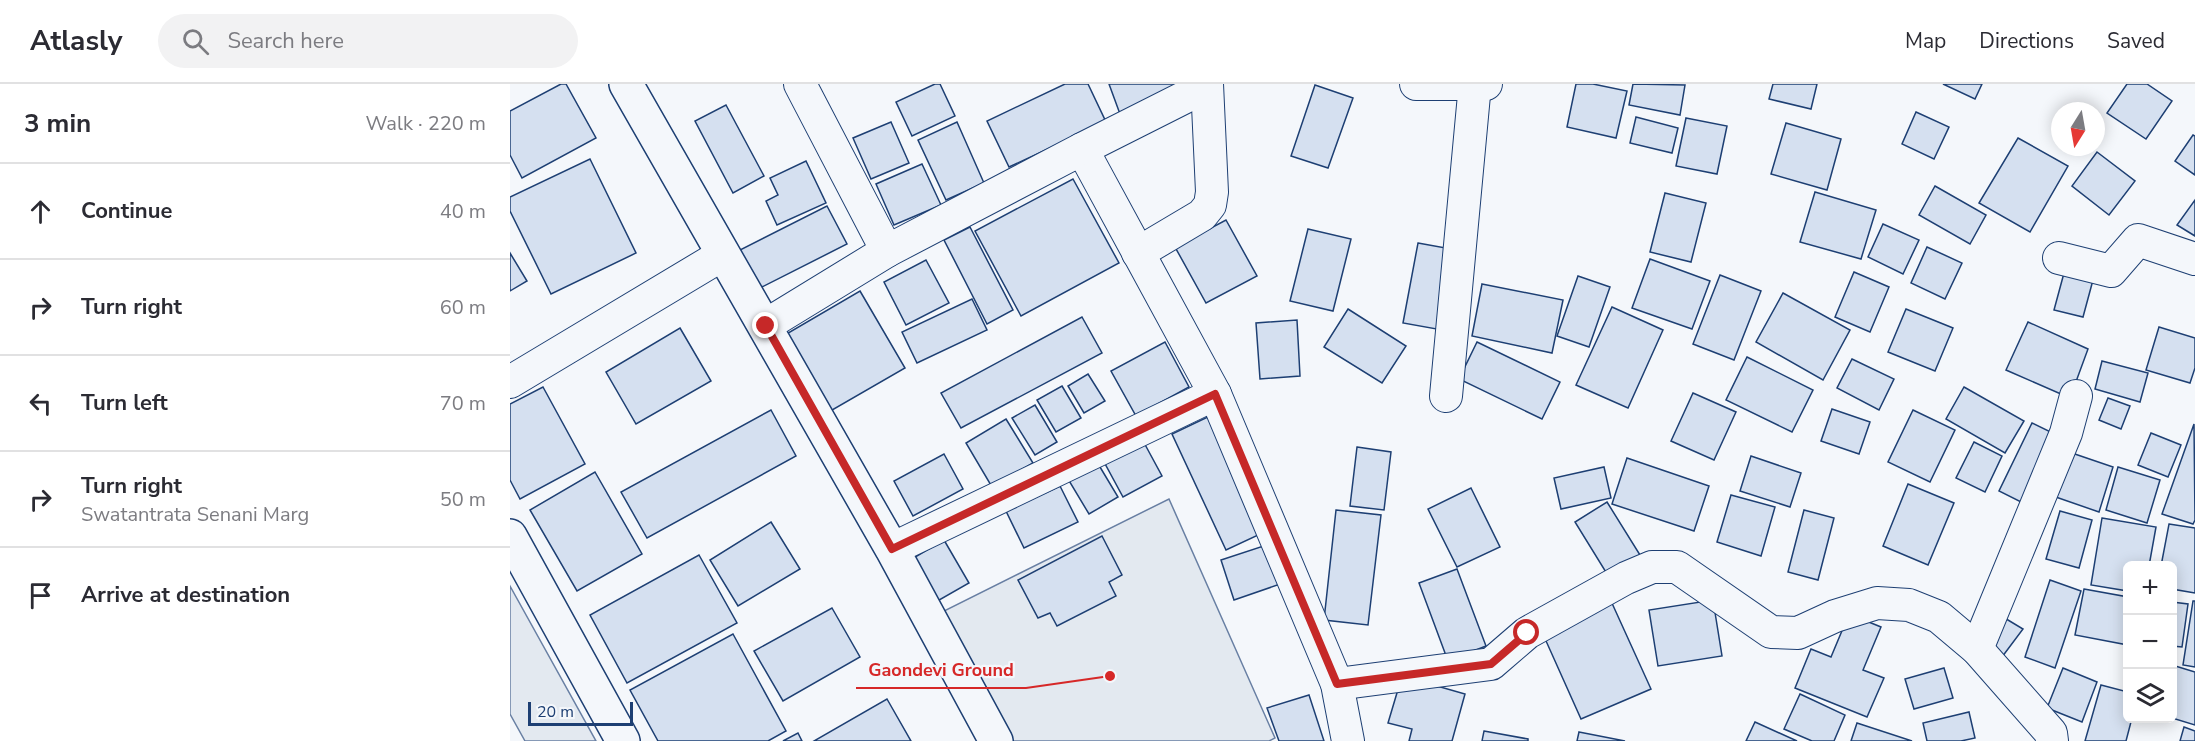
<!DOCTYPE html>
<html lang="en">
<head>
<meta charset="utf-8">
<style>
	body { margin:0; font-family:"Nunito Sans",sans-serif; background:#f2f2f3; color:#2b2b33 }
	.controls { position:absolute; right:18px; bottom:18px; display:grid; overflow:hidden; border-radius:9px; box-shadow:0 3px 15px #0003 }
	.controls button { width:54px; height:54px; display:grid; place-items:center; padding:0; border:0; border-bottom:2px solid #e1e1e2; background:#fff; color:#2b2b33; font:30px sans-serif }
	.compass { position:absolute; left:1541px; top:18px; width:54px; height:54px; border-radius:50%; background:#fff; box-shadow:0 3px 15px #0003; rotate:191deg }
	.scale { position:absolute; left:18px; bottom:15px; width:105px; box-sizing:border-box; padding-left:6px; border:3px solid #1d3f73; border-top:0; font-size:16px; line-height:21px; white-space:nowrap; color:#1d3f73; -webkit-text-stroke:4px #f4f7fb; paint-order:stroke }
	.stop { position:absolute; width:18px; height:18px; margin:-14px; border:4px solid #c62828; border-radius:50%; background:#fff }
	.stop.end { background:#c62828; border-color:#fff; box-shadow:0 2px 6px #0008 }
	.list { margin:0; padding:0; list-style:none }
	h2 { display:flex; justify-content:space-between; align-items:center; height:78px; margin:0; padding:0 24px; font-size:26px }
	h2 small { font-size:20px; font-weight:400; color:#7c7c81 }
	.list li { display:grid; grid-template-columns:39px 1fr auto; gap:18px; align-items:center; box-sizing:border-box; height:96px; padding:0 24px; border-top:2px solid #e1e1e2 }
	.list b { display:block; font-size:22px; white-space:nowrap }
	.list p { margin:0; font-size:20px; white-space:nowrap; color:#7c7c81 }
	.list em { font-size:20px; font-style:normal; color:#7c7c81 }
	.icon { flex:none; width:33px; height:33px; fill:none; stroke:currentColor; stroke-width:2; stroke-linecap:round; stroke-linejoin:round }
	.map { position:relative; flex:none; width:1685px; height:657px; overflow:hidden }
	header { display:flex; align-items:center; gap:36px; box-sizing:border-box; height:84px; padding:0 30px; background:#fff; border-bottom:2px solid #e1e1e2 }
	header strong { font-size:28px }
	nav { display:flex; gap:33px; margin-inline-start:auto; font-size:21px }
	.search { width:420px; height:54px; background:#f2f2f3; display:flex; align-items:center; gap:15px; box-sizing:border-box; padding:0 21px; border-radius:33px; color:#7c7c81; font-size:22px }
	main { display:flex }
	aside { flex:1; background:#fff }
	.map>svg:first-child { display:block }
	.green { fill:#e3e9f0; stroke:#687fa3; stroke-width:1.5 }
	.building { fill:#d5e0f0; stroke:#1d3f73; stroke-width:1.5 }
	.lines { fill:none; stroke-linecap:round; stroke-linejoin:round }
	.street-casing { stroke:#1d3f73; stroke-width:34 }
	.secondary-casing { stroke:#1d3f73; stroke-width:36 }
	.street { stroke:#f4f7fb; stroke-width:32 }
	.secondary { stroke:#f4f7fb; stroke-width:33 }
	.route { stroke:#c62828; stroke-width:8 }
	.leader { fill:none; stroke:#d62828; stroke-width:2 }
	.callout-dot { fill:#d62828; stroke:#f4f7fb; stroke-width:2 }
	.callout-label { font-size:18px; text-anchor:middle; font-weight:bold; fill:#d62828; stroke:#f4f7fb; stroke-width:4.5; stroke-linejoin:round; paint-order:stroke }
</style>
</head>
<body>
<header>
<strong>Atlasly</strong>
<div class="search"><svg class="icon" aria-label="search" viewBox="0 0 24 24"><circle cx="10" cy="10" r="6"/><path d="M15 15l6 6"/></svg>Search here</div>
<nav><a>Map</a><a>Directions</a><a>Saved</a></nav>
</header>
<main>
<aside>
<h2>3 min<small>Walk · 220 m</small></h2>
<ul class="list">
<li><svg class="icon" aria-label="ahead" viewBox="0 0 24 24"><path d="M12 20V5M6 11l6-6 6 6"/></svg><div><b>Continue</b></div><em>40 m</em></li>
<li><svg class="icon" aria-label="right" viewBox="0 0 24 24"><path d="M7 20v-9h11M14 6l5 5-5 5"/></svg><div><b>Turn right</b></div><em>60 m</em></li>
<li><svg class="icon" aria-label="left" viewBox="0 0 24 24"><path d="M17 20v-9H6M10 6l-5 5 5 5"/></svg><div><b>Turn left</b></div><em>70 m</em></li>
<li><svg class="icon" aria-label="right" viewBox="0 0 24 24"><path d="M7 20v-9h11M14 6l5 5-5 5"/></svg><div><b>Turn right</b><p>Swatantrata Senani Marg</p></div><em>50 m</em></li>
<li><svg class="icon" aria-label="arrive" viewBox="0 0 24 24"><path d="M6 21V4h12l-3 4 3 4H6"/></svg><div><b>Arrive at destination</b></div></li>
</ul>
</aside>
<div class="map">
<svg width="1685" height="657" viewBox="0 0 1685 657">
	<rect width="100%" height="100%" fill="#f4f7fb"/>
	<!-- green -->
	<g class="green">
		<polygon points="659,415 765,654 759,657 497,657 430,529"/>
		<polygon points="0,502 86,657 15,657 0,630"/>
	</g>
	<!-- building -->
	<g class="building">
		<polygon points="51,0 56,0 86,54 12,94 0,71 0,27"/>
		<polygon points="425,0 430,0 445,32 402,52 386,18"/>
		<polygon points="555,0 578,0 596,38 499,83 477,37"/>
		<polygon points="599,0 669,0 610,30"/>
		<polygon points="1066,0 1083,0 1117,7 1106,54 1057,43"/>
		<polygon points="1123,0 1175,1 1170,31 1119,21"/>
		<polygon points="1263,0 1307,0 1301,25 1259,15"/>
		<polygon points="1433,0 1472,0 1465,15"/>
		<polygon points="1617,0 1637,0 1662,17 1636,55 1597,29"/>
		<polygon points="805,1 843,14 818,84 781,72"/>
		<polygon points="216,21 254,92 223,109 185,37"/>
		<polygon points="1406,28 1439,43 1424,75 1392,60"/>
		<polygon points="1126,33 1168,44 1162,69 1120,59"/>
		<polygon points="1176,34 1217,42 1207,90 1166,82"/>
		<polygon points="381,38 399,79 361,95 343,54"/>
		<polygon points="447,38 474,99 436,116 408,56"/>
		<polygon points="1276,39 1331,55 1317,106 1261,90"/>
		<polygon points="1683,51 1685,52 1685,91 1665,77"/>
		<polygon points="1508,54 1558,82 1520,148 1469,119"/>
		<polygon points="1587,68 1625,97 1599,131 1562,102"/>
		<polygon points="80,75 126,169 41,210 0,127 0,113"/>
		<polygon points="296,77 316,119 267,141 256,117 268,111 260,94"/>
		<polygon points="412,80 431,121 384,141 366,100"/>
		<polygon points="563,95 609,179 511,232 465,147"/>
		<polygon points="1425,102 1476,131 1460,160 1409,131"/>
		<polygon points="1305,108 1366,126 1351,175 1290,158"/>
		<polygon points="1155,109 1196,119 1181,178 1140,168"/>
		<polygon points="1685,116 1685,152 1667,141"/>
		<polygon points="317,122 337,160 246,206 226,168"/>
		<polygon points="716,136 747,192 696,219 665,163"/>
		<polygon points="1373,140 1409,156 1393,190 1358,173"/>
		<polygon points="460,143 503,226 477,240 434,156"/>
		<polygon points="798,145 841,155 823,227 780,217"/>
		<polygon points="908,159 947,166 932,246 893,239"/>
		<polygon points="1417,163 1452,179 1435,215 1401,199"/>
		<polygon points="0,169 17,197 0,207"/>
		<polygon points="1140,175 1200,197 1182,245 1122,224"/>
		<polygon points="416,176 439,219 396,241 374,198"/>
		<polygon points="1344,188 1379,203 1360,248 1325,233"/>
		<polygon points="1554,189 1583,196 1573,233 1544,226"/>
		<polygon points="1210,191 1251,207 1224,276 1183,260"/>
		<polygon points="1068,192 1100,203 1079,263 1047,252"/>
		<polygon points="972,200 1053,216 1042,269 962,252"/>
		<polygon points="350,207 395,284 317,329 273,252"/>
		<polygon points="1273,209 1340,246 1313,296 1246,258"/>
		<polygon points="462,215 477,246 407,279 392,248"/>
		<polygon points="1102,223 1153,246 1118,324 1066,301"/>
		<polygon points="838,225 896,262 872,299 814,263"/>
		<polygon points="1396,225 1443,244 1425,287 1378,268"/>
		<polygon points="572,233 592,269 451,344 431,309"/>
		<polygon points="787,236 790,292 750,295 746,239"/>
		<polygon points="1518,238 1578,265 1560,314 1496,286"/>
		<polygon points="1649,243 1685,254 1685,284 1680,299 1636,286"/>
		<polygon points="170,244 201,297 126,340 96,288"/>
		<polygon points="655,258 679,303 626,332 601,287"/>
		<polygon points="967,258 1050,298 1032,335 949,295"/>
		<polygon points="1237,273 1303,306 1282,348 1216,316"/>
		<polygon points="1342,275 1384,295 1369,326 1327,304"/>
		<polygon points="1592,277 1638,289 1630,318 1585,305"/>
		<polygon points="578,290 595,317 574,329 558,302"/>
		<polygon points="552,302 571,334 546,348 527,316"/>
		<polygon points="33,303 75,380 10,415 0,396 0,320"/>
		<polygon points="1454,303 1514,337 1495,369 1436,335"/>
		<polygon points="1183,309 1226,328 1204,376 1161,357"/>
		<polygon points="1598,314 1620,322 1611,345 1589,336"/>
		<polygon points="525,321 547,358 525,371 502,334"/>
		<polygon points="1322,325 1360,338 1349,370 1311,357"/>
		<polygon points="261,326 286,372 137,454 111,408"/>
		<polygon points="1403,326 1445,346 1420,398 1378,378"/>
		<polygon points="704,330 759,446 716,466 662,350"/>
		<polygon points="496,335 523,379 482,403 456,359"/>
		<polygon points="1522,339 1551,353 1519,422 1489,407"/>
		<polygon points="1684,340 1685,436 1683,440 1652,430"/>
		<polygon points="1641,349 1671,361 1658,393 1628,381"/>
		<polygon points="632,355 652,392 613,413 593,376"/>
		<polygon points="1464,358 1492,372 1475,408 1446,394"/>
		<polygon points="847,363 881,368 874,426 840,422"/>
		<polygon points="1556,367 1603,383 1589,428 1540,411"/>
		<polygon points="434,370 453,405 403,432 384,397"/>
		<polygon points="1241,372 1291,389 1280,423 1230,407"/>
		<polygon points="1117,374 1199,402 1184,447 1102,420"/>
		<polygon points="587,378 608,413 579,430 558,395"/>
		<polygon points="1094,383 1101,414 1051,425 1044,394"/>
		<polygon points="1608,383 1650,396 1637,439 1596,426"/>
		<polygon points="85,388 132,470 67,507 20,426"/>
		<polygon points="1398,400 1444,419 1418,481 1373,462"/>
		<polygon points="550,402 568,438 514,464 496,427"/>
		<polygon points="961,404 990,463 947,483 918,425"/>
		<polygon points="1221,411 1265,423 1251,472 1207,458"/>
		<polygon points="1097,418 1135,479 1102,498 1065,438"/>
		<polygon points="826,426 871,431 858,541 814,536"/>
		<polygon points="1294,426 1324,434 1308,496 1278,488"/>
		<polygon points="1550,427 1582,436 1569,484 1536,475"/>
		<polygon points="1592,434 1646,443 1639,482 1618,482 1618,507 1581,501"/>
		<polygon points="261,438 290,485 228,522 200,476"/>
		<polygon points="1659,440 1685,444 1685,509 1662,505 1662,482 1651,482"/>
		<polygon points="592,452 612,491 599,498 606,512 547,542 540,529 528,534 508,496"/>
		<polygon points="434,456 459,499 424,519 400,476"/>
		<polygon points="763,459 776,498 724,516 711,476"/>
		<polygon points="189,471 227,539 117,599 80,531"/>
		<polygon points="947,485 976,562 938,577 909,499"/>
		<polygon points="1540,496 1571,507 1545,584 1515,573"/>
		<polygon points="1574,505 1618,513 1618,561 1565,551"/>
		<polygon points="1203,516 1212,572 1148,582 1139,526"/>
		<polygon points="1101,517 1141,605 1071,635 1032,548"/>
		<polygon points="1683,517 1685,517 1685,583 1673,581"/>
		<polygon points="1662,518 1678,520 1672,563 1662,562"/>
		<polygon points="322,524 350,573 273,617 244,567"/>
		<polygon points="1339,530 1371,543 1353,586 1374,594 1357,633 1285,604 1301,565 1321,573"/>
		<polygon points="1488,530 1513,545 1492,573 1478,557"/>
		<polygon points="223,550 276,647 258,657 148,657 120,606"/>
		<polygon points="1662,581 1685,588 1685,641 1662,634"/>
		<polygon points="1434,584 1443,614 1404,625 1395,595"/>
		<polygon points="1553,584 1587,598 1572,638 1537,624"/>
		<polygon points="892,592 955,610 942,657 899,657 902,645 878,639"/>
		<polygon points="1591,601 1618,608 1618,634 1622,634 1616,657 1575,657"/>
		<polygon points="1290,610 1335,631 1324,657 1302,657 1274,645"/>
		<polygon points="799,611 814,657 769,657 757,624"/>
		<polygon points="377,615 401,657 304,657"/>
		<polygon points="1459,628 1465,654 1451,657 1417,657 1413,639"/>
		<polygon points="1245,638 1287,657 1236,657"/>
		<polygon points="1347,639 1402,657 1341,657"/>
		<polygon points="1674,643 1685,647 1685,657 1670,657"/>
		<polygon points="974,647 1018,655 1018,657 972,657"/>
		<polygon points="1069,648 1115,657 1067,657"/>
		<polygon points="288,649 292,657 273,657"/>
	</g>
	<g class="lines">
		<defs>
			<g id="street">
				<polyline points="290,0 377,167 572,65 705,310 827,600 838,657"/>
				<polyline points="906,0 976,0"/>
				<polyline points="572,65 697,2"/>
				<polyline points="628,169 692,131 700,121 702,108 697,0"/>
				<polyline points="1549,174 1601,187 1628,156 1685,175"/>
				<polyline points="256,241 377,167"/>
				<polyline points="0,298 212,171"/>
				<polyline points="936,312 965,0"/>
				<polyline points="382,465 705,310"/>
				<polyline points="1467,565 1556,349 1566,312"/>
				<polyline points="827,600 981,580 1017,549 1116,494 1142,483 1167,483 1261,548 1288,549 1325,532 1367,519 1399,521 1429,533 1467,565 1541,649 1542,657"/>
			</g>
			<g id="secondary">
				<polyline points="116,0 382,465 486,657"/>
				<polyline points="0,452 113,657"/>
			</g>
		</defs>
		<!-- street casing -->
		<use href="#street" class="street-casing"/>
		<!-- secondary casing -->
		<use href="#secondary" class="secondary-casing"/>
		<!-- street -->
		<use href="#street" class="street"/>
		<!-- secondary -->
		<use href="#secondary" class="secondary"/>
	</g>
	<g class="lines">
		<!-- route -->
		<polyline class="route" points="256,242 382,465 705,310 827,600 981,580 1017,549"/>
	</g>
	<!-- callouts -->
	<path class="leader" d="M600 592L516 604H346"/>
	<circle class="callout-dot" cx="600" cy="592" r="6"/>
	<g class="callout-label">
		<text x="431" y="592">Gaondevi Ground</text>
	</g>
</svg>
<div class="controls">
<button>+</button>
<button>−</button>
<button><svg class="icon" aria-label="layers" viewBox="0 0 24 24"><path d="M12 4l9 5-9 5-9-5zM3 14l9 5 9-5"/></svg></button>
</div>
<svg class="compass" viewBox="-18 -18 36 36"><path d="M0-13l5 13h-10z" fill="#e53935"/><path d="M0 13l5-13h-10z" fill="#7c7c81"/></svg>
<div class="scale">20 m</div>
<div class="stop" style="left:1017px;top:549px"></div>
<div class="stop end" style="left:256px;top:242px"></div>
</div>
</main>
</body>
</html>
